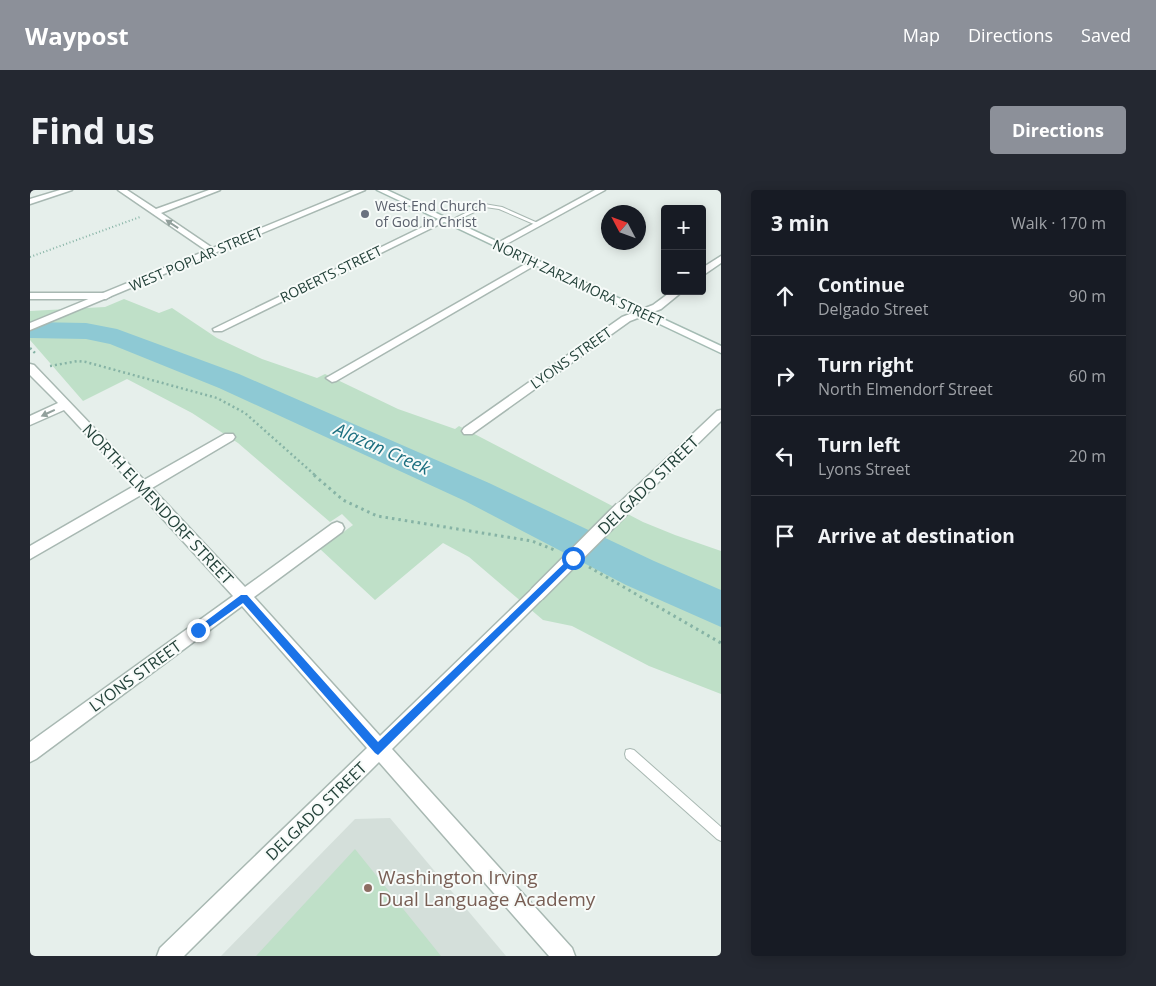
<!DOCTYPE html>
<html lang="en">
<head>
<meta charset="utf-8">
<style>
	body { margin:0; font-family:"Open Sans",sans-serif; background:#242831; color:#f1f3f6 }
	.controls { position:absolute; right:15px; top:15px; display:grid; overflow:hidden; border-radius:5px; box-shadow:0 2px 12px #0003 }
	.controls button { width:45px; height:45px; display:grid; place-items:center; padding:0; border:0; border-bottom:1px solid #363941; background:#171b24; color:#f1f3f6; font:25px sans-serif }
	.compass { position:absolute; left:571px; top:15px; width:45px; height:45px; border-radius:50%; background:#171b24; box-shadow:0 2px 12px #0003; rotate:311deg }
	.stop { position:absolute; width:15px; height:15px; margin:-11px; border:4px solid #1a73e8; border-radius:50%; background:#fff }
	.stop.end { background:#1a73e8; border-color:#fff; box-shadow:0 1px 5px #0008 }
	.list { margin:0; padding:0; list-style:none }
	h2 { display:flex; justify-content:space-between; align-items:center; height:65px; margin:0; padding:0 20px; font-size:21px }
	h2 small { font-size:16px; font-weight:400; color:#9ea1a6 }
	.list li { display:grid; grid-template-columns:32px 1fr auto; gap:15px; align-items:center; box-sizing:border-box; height:80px; padding:0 20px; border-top:1px solid #363941 }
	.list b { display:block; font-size:19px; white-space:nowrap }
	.list p { margin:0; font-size:16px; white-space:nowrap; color:#9ea1a6 }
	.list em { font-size:16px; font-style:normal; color:#9ea1a6 }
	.icon { flex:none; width:28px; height:28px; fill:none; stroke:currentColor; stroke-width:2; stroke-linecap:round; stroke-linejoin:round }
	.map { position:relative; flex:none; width:691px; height:766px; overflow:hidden; border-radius:5px }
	header { display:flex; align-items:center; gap:30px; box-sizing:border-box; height:70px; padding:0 25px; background:#8c9099; color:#fff }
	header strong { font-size:24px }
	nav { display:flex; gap:28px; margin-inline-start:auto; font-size:18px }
	.intro { display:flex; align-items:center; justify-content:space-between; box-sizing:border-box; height:120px; padding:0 30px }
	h1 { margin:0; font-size:35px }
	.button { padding:12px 22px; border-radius:5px; background:#8c9099; color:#fff; font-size:18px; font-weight:700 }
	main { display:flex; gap:30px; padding:0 30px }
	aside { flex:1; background:#171b24; border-radius:5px; box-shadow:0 2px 12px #0003 }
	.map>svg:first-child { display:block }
	.built { fill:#d4dfda }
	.green { fill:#bfe0c8 }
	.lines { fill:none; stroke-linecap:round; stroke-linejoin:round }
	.river { fill:#8ec9d4; fill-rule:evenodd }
	.service-casing { stroke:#a8b8b2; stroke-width:2 }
	.minor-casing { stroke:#a8b8b2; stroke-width:3 }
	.tertiary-casing { stroke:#a8b8b2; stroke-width:3 }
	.secondary-casing { stroke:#a4bbb3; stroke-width:3 }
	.path-far2 { stroke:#86b3a5; stroke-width:2; stroke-dasharray:1 2.5; stroke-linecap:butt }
	.path-far1 { stroke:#86b3a5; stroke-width:2.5; stroke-dasharray:2 3; stroke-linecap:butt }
	.path { stroke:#86b3a5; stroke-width:3; stroke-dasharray:2.5 4; stroke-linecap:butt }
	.service { fill:#fff; fill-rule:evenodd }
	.minor { fill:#fff; fill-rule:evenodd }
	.tertiary { fill:#fff; fill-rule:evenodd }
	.secondary { fill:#fff; fill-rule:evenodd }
	.minor-bridge-casing { stroke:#a8b8b2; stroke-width:18; stroke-linecap:butt }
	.minor-bridge { stroke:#fff; stroke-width:15 }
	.oneway { fill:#92a09c }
	.route { fill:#1a73e8 }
	.worship-dot { fill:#6b7280; stroke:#f7fbf9; stroke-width:2 }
	.education-dot { fill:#8d6e63; stroke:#f7fbf9; stroke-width:2 }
	.labels { text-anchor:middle; stroke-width:4; stroke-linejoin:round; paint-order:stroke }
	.far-worship-label { font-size:14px; fill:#5b616d; stroke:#f7fbf9; text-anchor:start }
	.far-street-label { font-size:14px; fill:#24423a; stroke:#f7fbf9 }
	.street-label { font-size:16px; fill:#24423a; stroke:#f7fbf9 }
	.water-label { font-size:18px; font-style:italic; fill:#1c6f80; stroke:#f7fbf9 }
	.near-education-label { font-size:19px; fill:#785e54; stroke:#f7fbf9; text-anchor:start }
</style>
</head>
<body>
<header>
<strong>Waypost</strong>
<nav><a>Map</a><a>Directions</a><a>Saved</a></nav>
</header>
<div class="intro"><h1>Find us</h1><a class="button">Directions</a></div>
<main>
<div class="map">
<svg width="691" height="766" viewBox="0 0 691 766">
	<rect width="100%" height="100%" fill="#e6efeb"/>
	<!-- built -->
	<polygon class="built" points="360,628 476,766 191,766 325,629"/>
	<!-- green -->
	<g class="green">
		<polygon points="94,109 129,123 142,118 187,148 232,169 287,188 295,184 368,219 425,239 429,236 613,332 645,345 691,361 691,504 619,476 542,436 513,430 439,367 413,353 345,410 290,359 323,335 312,324 300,332 208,253 162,223 97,189 53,211 0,150 0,121 75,117"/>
		<polygon points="325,659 411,766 226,766"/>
	</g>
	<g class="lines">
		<!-- river -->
		<polygon class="river" points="0,132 56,133 87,139 209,184 459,293 624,371 691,400 691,437 596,395 435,311 189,198 80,154 56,149 0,148"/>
		<defs>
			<g id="service">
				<polygon points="454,14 472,17 510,34 506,35 469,19 455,17 421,33 417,32"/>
				<polygon points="600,559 604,560 691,637 691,651 687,649 596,568 595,564 596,560"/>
			</g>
			<g id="minor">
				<polygon points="30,0 42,0 0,14 0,9"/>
				<polygon points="88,0 97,0 126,19 179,0 190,0 131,23 187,61 186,63 180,63"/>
				<polygon points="565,0 575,0 471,57 465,57 464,55"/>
				<polygon points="411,28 418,30 192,141 184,141 183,139"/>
				<polygon points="691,66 691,73 672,86 672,78"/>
				<polygon points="504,69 507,70 507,74 306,191 302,192 296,188"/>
				<polygon points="642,101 653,101 631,119 600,131 442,244 434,244 432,241 434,238 592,127 623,115"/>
				<polygon points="0,103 76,103 81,106 76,109 0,109"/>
				<polygon points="0,174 4,175 114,290 195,244 203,244 205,247 203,250 122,298 215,397 302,334 307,332 312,334 314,338 312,342 224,407 350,546 502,399 507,397 512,399 515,404 512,409 362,559 542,758 545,766 519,766 349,572 154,766 127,766 130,758 337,558 212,416 6,569 0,572 0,552 203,406 111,305 0,369 0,356 104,296 34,220 0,235 0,226 28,213 0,185"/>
				<polygon points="691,220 691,231 597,323 592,324 587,323 585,319 587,315 687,221"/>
			</g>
			<polygon id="tertiary" points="324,0 335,0 0,140 0,133"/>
			<polygon id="secondary" points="347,0 357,0 691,156 691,163"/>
		</defs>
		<!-- service casing -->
		<use href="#service" class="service-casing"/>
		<!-- minor casing -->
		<use href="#minor" class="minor-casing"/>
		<!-- tertiary casing -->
		<use href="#tertiary" class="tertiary-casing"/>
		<!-- secondary casing -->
		<use href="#secondary" class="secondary-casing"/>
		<!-- path-far2 -->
		<polyline class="path-far2" points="0,67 110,27"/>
		<!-- path-far1 -->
		<g class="path-far1">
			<polyline points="0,158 7,165"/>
			<polyline points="20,176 48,171 56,172 187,208 215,223 286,286"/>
		</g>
		<!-- path -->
		<g class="path">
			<polyline points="284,285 313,310 347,326 502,351 527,361"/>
			<polyline points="559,377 691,453"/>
		</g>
		<!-- service -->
		<use href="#service" class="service"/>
		<!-- minor -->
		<use href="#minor" class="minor"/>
		<!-- tertiary -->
		<use href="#tertiary" class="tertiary"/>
		<!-- secondary -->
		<use href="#secondary" class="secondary"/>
		<defs>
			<polyline id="minor-bridge" points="507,404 592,319"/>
		</defs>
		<!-- minor-bridge casing -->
		<use href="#minor-bridge" class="minor-bridge-casing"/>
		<!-- minor-bridge -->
		<use href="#minor-bridge" class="minor-bridge"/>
	</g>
	<!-- one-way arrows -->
	<defs><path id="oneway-solid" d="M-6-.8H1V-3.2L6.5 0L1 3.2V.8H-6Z" transform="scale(1.25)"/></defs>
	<g class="oneway">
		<use href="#oneway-solid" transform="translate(142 34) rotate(-146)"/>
		<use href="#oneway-solid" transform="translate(18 223) rotate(155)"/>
	</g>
	<!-- route -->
	<polygon class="route" points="543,365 546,366 546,370 348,565 345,563 213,413 171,443 168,445 164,440 211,405 217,405 348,552"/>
	<!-- markers -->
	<circle class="worship-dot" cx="335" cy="24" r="5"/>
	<circle class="education-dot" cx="338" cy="698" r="5"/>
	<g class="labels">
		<!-- far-worship labels -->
		<g class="far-worship-label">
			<text x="345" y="21">West End Church<tspan x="345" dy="16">of God in Christ</tspan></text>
		</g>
		<!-- far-street labels -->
		<g class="far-street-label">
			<text transform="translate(166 69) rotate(-23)" y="5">WEST POPLAR STREET</text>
			<text transform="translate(301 84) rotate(-26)" y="5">ROBERTS STREET</text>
			<text transform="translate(548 93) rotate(25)" y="5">NORTH ZARZAMORA STREET</text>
			<text transform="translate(541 168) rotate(-35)" y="5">LYONS STREET</text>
		</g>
		<!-- street labels -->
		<g class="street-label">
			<text transform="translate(618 295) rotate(-44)" y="6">DELGADO STREET</text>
			<text transform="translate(128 314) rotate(47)" y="6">NORTH ELMENDORF STREET</text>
			<text transform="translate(105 486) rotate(-36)" y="6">LYONS STREET</text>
			<text transform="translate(286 621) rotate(-44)" y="6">DELGADO STREET</text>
		</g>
		<!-- water labels -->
		<g class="water-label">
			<text transform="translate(352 259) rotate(24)" y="6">Alazan Creek</text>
		</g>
		<!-- near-education labels -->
		<g class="near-education-label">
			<text x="348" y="694">Washington Irving<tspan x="348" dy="22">Dual Language Academy</tspan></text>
		</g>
	</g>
</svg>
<div class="controls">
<button>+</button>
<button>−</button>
</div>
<svg class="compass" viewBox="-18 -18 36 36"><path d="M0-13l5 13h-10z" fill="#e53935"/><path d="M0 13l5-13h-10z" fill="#9ea1a6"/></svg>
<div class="stop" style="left:543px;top:368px"></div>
<div class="stop end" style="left:168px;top:440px"></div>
</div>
<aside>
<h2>3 min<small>Walk · 170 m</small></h2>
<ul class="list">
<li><svg class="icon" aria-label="ahead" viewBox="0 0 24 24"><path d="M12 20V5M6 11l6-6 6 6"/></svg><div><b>Continue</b><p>Delgado Street</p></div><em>90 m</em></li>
<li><svg class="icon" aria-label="right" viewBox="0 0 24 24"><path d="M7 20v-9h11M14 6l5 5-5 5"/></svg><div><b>Turn right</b><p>North Elmendorf Street</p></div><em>60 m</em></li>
<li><svg class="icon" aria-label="left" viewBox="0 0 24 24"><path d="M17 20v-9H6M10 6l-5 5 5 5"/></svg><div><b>Turn left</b><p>Lyons Street</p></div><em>20 m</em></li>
<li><svg class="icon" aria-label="arrive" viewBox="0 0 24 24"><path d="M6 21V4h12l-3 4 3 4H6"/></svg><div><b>Arrive at destination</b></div></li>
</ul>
</aside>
</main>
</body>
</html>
